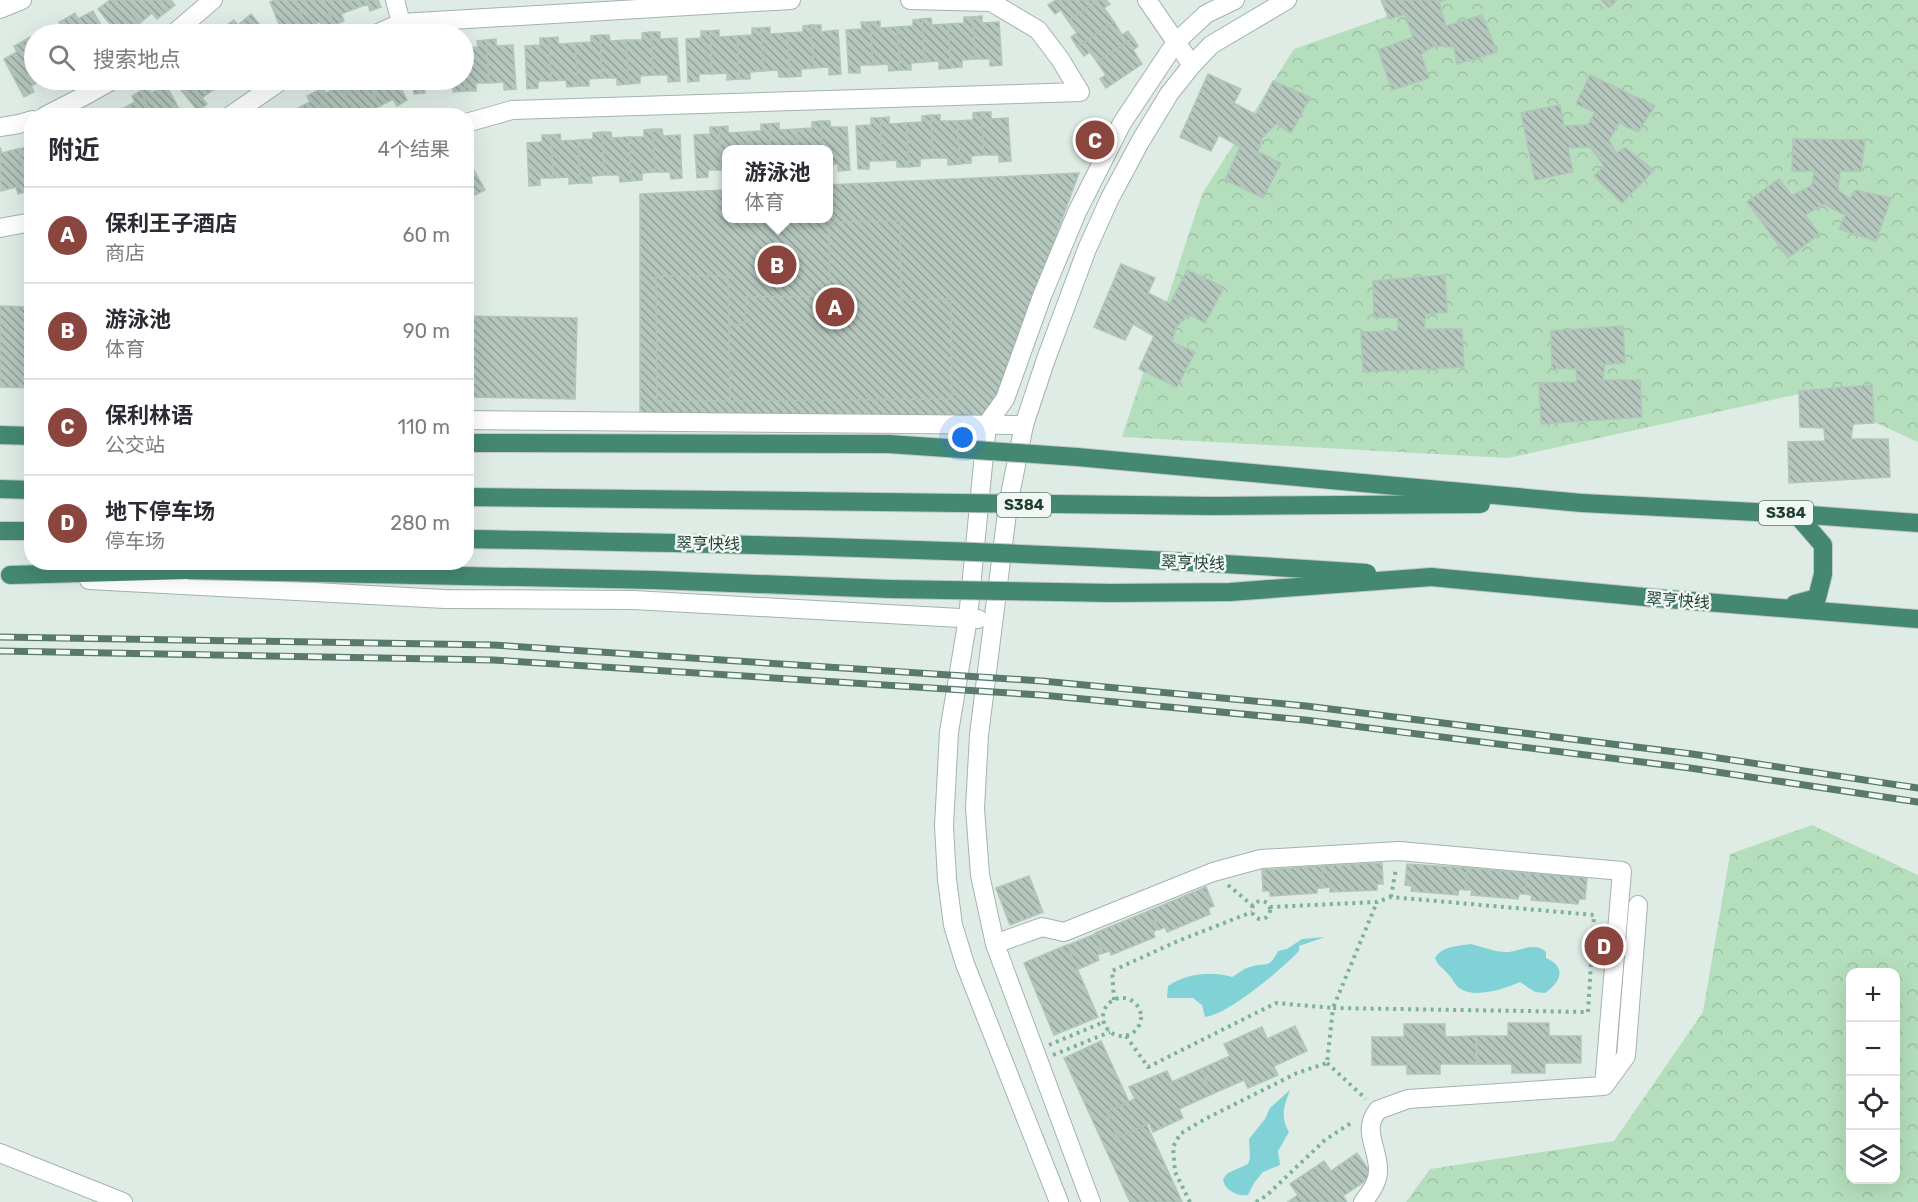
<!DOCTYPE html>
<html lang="zh">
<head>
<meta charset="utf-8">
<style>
	body { margin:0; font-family:Rubik,"Noto Sans SC",sans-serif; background:#f2f2f3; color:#2b2b33 }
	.controls { position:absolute; right:18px; bottom:18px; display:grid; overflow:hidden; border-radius:12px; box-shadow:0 6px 24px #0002 }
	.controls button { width:54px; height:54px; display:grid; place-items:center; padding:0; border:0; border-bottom:2px solid #e1e1e2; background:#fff; color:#2b2b33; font:30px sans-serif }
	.you { position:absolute; left:963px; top:438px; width:21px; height:21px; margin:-15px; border:4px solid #fff; border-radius:50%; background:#1a73e8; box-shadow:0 0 0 9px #1a73e833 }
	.badge { display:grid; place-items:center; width:39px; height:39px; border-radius:50%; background:#8a453e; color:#fff; font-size:20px; font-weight:700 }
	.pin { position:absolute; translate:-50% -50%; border:3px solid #fff; box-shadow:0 2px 6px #0006 }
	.popup { position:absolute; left:722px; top:145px; width:111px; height:78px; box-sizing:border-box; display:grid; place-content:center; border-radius:12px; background:#fff; filter:drop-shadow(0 2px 4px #0005); font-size:20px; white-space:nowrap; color:#7c7c81 }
	.popup b { font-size:22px; color:#2b2b33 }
	.popup::after { content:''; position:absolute; left:50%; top:100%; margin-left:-12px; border:12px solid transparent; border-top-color:#fff }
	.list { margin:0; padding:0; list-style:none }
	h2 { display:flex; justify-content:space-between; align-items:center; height:78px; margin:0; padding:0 24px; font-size:26px }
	h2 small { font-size:20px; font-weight:400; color:#7c7c81 }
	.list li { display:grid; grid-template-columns:39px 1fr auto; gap:18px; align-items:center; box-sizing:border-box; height:96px; padding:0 24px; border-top:2px solid #e1e1e2 }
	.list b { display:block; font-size:22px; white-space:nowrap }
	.list p { margin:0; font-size:20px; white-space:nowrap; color:#7c7c81 }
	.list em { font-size:20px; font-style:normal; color:#7c7c81 }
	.icon { flex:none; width:33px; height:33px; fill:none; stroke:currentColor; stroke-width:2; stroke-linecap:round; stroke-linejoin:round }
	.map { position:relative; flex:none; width:1918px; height:1202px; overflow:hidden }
	.search { position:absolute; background:#fff; box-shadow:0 6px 24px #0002; left:24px; top:24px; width:450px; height:66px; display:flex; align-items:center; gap:15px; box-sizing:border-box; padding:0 21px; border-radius:33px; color:#7c7c81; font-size:22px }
	.panel { position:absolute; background:#fff; box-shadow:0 6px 24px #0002; left:24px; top:108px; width:450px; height:462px; border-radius:24px }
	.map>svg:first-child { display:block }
	.forest { fill:url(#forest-crowns); fill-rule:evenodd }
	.water { fill:#81d2d6 }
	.building { fill:url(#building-back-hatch); stroke:#b1c6bb; stroke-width:1.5 }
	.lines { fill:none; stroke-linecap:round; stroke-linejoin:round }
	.minor-casing { stroke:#a2b4ab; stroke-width:20 }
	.tertiary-casing { stroke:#a2b4ab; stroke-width:20 }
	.trunk-casing { stroke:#c0c9c5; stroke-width:20 }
	.path { stroke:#7cb29c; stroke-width:4; stroke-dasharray:3 4.5; stroke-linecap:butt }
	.minor { stroke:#fff; stroke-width:18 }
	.tertiary { stroke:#fff; stroke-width:18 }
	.trunk { stroke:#448871; stroke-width:18 }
	.rail-casing { stroke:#59796d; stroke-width:7 }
	.rail { stroke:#eff8f3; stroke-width:4.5; stroke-dasharray:14; stroke-linecap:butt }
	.trunk-bridge-casing { stroke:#c0c9c5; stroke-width:20; stroke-linecap:butt }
	.trunk-bridge { stroke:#448871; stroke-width:18 }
	.labels { text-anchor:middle; stroke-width:5; stroke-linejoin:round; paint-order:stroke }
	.shield { fill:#eff8f3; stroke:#5d756b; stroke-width:1.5 }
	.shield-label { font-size:15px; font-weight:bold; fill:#1f3d31 }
	.street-label { font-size:16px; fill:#1f3d31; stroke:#eff8f3 }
</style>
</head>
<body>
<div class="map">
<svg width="1918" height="1202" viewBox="0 0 1918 1202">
	<defs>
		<pattern id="forest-crowns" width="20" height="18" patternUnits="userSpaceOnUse" patternTransform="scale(1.5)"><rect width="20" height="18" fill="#b5dfbc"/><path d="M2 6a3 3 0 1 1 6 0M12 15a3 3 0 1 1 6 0" fill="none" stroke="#9bc0a2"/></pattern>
		<pattern id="building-back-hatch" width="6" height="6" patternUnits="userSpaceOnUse" patternTransform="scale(1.5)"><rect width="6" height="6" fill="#b4c6bd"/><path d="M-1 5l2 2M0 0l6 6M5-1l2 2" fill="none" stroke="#92a29a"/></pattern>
	</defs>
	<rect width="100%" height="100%" fill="#dfece5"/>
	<!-- forest -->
	<g class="forest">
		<polygon points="1434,0 1918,0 1918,442 1808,392 1508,458 1122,437 1202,194 1294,49"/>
		<path d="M1812,825l106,50v327h-512l24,-33 184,-28 89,-129 27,-158zM1850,972h46v208h-46z"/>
	</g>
	<!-- water -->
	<g class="water">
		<path d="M1325,937l-26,9v5c-17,18 -71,64 -94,66l-3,-12 -9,-7h-26l1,-12c19,-13 43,-15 64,-9 6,-3 12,-9 18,-10 16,-6 18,4 28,-16l9,-2 15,-10z"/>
		<path d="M1471,944c13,3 25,9 38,8 12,-2 27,-10 37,0v6c21,9 15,24 -1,35l-10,-1 -15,-10c-16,7 -45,17 -61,6 -5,-4 -7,-11 -12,-15 -5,-6 -9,-7 -12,-15 7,-12 23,-12 36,-14z"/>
		<path d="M1290,1090c-6,16 -10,27 -1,42l-11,19 2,14 -17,7 -9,11 -6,12c-10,2 -24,-5 -25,-16l5,-6 20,-9 2,-6 -1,-19 16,-20 5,-11z"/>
	</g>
	<!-- building -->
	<g class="building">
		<polygon points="110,0 122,0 140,23 130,31 133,34 118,34 98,9"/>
		<polygon points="122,0 156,0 166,12 157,19 152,13 140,23"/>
		<polygon points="156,0 171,0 175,5 166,12"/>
		<polygon points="275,0 296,0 306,27 294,32 295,34 283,34 270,2"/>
		<polygon points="296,0 324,0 334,25 323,29 320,22 306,27"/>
		<polygon points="324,0 350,0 354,9 341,14 344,21 334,25"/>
		<polygon points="350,0 378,0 381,7 370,11 368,4 354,9"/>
		<polygon points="1056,0 1099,0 1068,21 1061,10 1055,14 1048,5"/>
		<polygon points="1099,0 1106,0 1110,4 1104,8 1114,22 1077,47 1071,37 1077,33 1068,21"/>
		<polygon points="1381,0 1446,0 1439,2 1446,26 1482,15 1497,52 1457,64 1454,47 1434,46 1421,54 1429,78 1392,90 1378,50 1413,37 1405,14 1389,19"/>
		<polygon points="1601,0 1617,0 1609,8"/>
		<polygon points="93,11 106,34 76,34 67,18 75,13 78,19"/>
		<polygon points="251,14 267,34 234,34 227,25 234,20 238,25"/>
		<polygon points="982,16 982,23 999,22 1002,65 990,66 990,59 975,59 973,17"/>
		<polygon points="964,17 973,17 975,59 962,60 962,67 951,68 948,24 964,23"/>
		<polygon points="67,18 76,34 49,34 62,28 59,22"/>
		<polygon points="931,18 932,25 948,24 951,68 939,69 939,61 924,62 922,19"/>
		<polygon points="922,19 924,62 911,63 911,70 900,70 897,27 913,26 913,20"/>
		<polygon points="880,21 880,28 897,27 900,70 889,71 888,64 873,65 870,22"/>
		<polygon points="861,22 870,22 873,65 860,65 860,73 849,73 846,30 862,29"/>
		<polygon points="1114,22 1122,35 1128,31 1133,38 1097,62 1090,52 1084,56 1077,47"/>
		<polygon points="227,25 234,34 222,34 219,31"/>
		<polygon points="811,25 814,68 801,69 801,76 790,77 787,33 803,32 803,26"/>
		<polygon points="811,25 821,25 821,32 838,30 841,74 829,75 829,67 814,68"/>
		<polygon points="770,27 770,34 787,33 790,77 779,77 778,70 763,71 761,28"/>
		<polygon points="752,28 761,28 763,71 750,72 750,79 739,79 737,36 752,35"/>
		<polygon points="719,30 719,37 737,36 739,79 727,80 727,73 712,74 710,31"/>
		<polygon points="701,31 710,31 712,74 699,74 699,81 688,82 686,39 701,38"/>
		<polygon points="651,32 653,75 640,76 640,83 629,84 626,40 642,40 642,33"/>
		<polygon points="651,32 660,32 660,39 677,38 680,81 668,82 668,75 653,75"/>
		<polygon points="600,35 602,78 589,79 589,86 578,86 575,43 591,42 591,36"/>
		<polygon points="600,35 609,35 610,41 626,40 629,84 617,85 617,78 602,78"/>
		<polygon points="30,37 34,42 34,65 22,42"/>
		<polygon points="558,37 558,44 575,43 578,86 567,87 566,80 551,81 549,38"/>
		<polygon points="540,38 549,38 551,81 538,81 538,88 527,89 525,46 540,45"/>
		<polygon points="1133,38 1138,46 1133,50 1142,64 1106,88 1100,79 1106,75 1097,62"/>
		<polygon points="496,39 496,46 513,45 516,89 504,90 504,82 489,83 486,40"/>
		<polygon points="486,40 489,83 476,83 476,91 465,91 464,48 478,47 477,41"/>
		<polygon points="22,42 34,65 34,80 42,80 31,86 34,92 24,97 4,59 17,52 14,46"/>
		<polygon points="464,71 465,91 453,92 453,85 438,86 437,80 464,80"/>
		<polygon points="1208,74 1241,89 1234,103 1256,115 1273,81 1310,97 1291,133 1276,124 1262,138 1258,152 1281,163 1263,198 1225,180 1240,147 1219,135 1211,151 1180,137"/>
		<polygon points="1590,75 1655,106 1638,132 1619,123 1609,140 1616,153 1625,148 1654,170 1622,203 1594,176 1604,166 1590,147 1568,148 1573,172 1535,180 1521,113 1560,105 1564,126 1588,125 1595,112 1576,104"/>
		<polygon points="173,80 204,80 213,90 202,98 207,104 198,111"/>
		<polygon points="204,80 238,80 229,87 225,81 213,90"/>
		<polygon points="353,80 366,80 380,106 369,112 370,116 357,116 341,86"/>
		<polygon points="366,80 396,80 407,100 397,106 393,99 380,106"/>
		<polygon points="413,80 437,80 438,86 424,86 425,93 414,94"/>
		<polygon points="166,85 183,116 153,116 140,91 148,87 151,93"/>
		<polygon points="341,86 357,116 327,116 315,92 323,88 326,93"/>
		<polygon points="140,91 153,116 125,116 122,109 135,102 132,96"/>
		<polygon points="315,92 327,116 300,116 296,109 310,102 307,96"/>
		<polygon points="122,109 125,116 109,116"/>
		<polygon points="981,112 984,155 971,156 971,163 960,164 957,121 973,120 973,113"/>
		<polygon points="981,112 991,112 991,119 1008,118 1011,161 999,162 999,155 984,155"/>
		<polygon points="931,115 933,158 920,159 920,166 909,167 906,123 922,122 922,116"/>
		<polygon points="931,115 940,115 940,121 957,121 960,164 948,165 948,158 933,158"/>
		<polygon points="889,117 889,124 906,123 909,167 897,167 897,160 882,161 880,118"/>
		<polygon points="871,118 880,118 882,161 869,161 869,169 858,169 856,126 871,125"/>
		<polygon points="821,121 830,121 830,127 847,127 850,170 838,171 838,164 828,164 828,150 822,150"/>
		<polygon points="821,121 822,150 798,150 797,129 812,128 812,122"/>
		<polygon points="779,123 779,130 797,129 798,150 771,150 769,124"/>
		<polygon points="761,124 769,124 771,150 747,150 746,132 761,131"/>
		<polygon points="728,126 728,133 746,132 747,150 726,150 726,169 721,170 719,127"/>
		<polygon points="710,127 719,127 721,170 708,170 708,177 697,178 694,135 710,134"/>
		<polygon points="653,129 655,172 642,173 642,180 631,181 629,137 644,137 644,130"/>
		<polygon points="653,129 662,129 663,136 680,135 682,178 671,179 670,172 655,172"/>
		<polygon points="602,132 604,175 591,176 592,183 580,183 578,140 593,139 593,133"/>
		<polygon points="602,132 611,132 612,138 629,137 631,181 620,182 619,175 604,175"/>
		<polygon points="560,134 561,141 578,140 580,183 569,184 569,177 553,178 551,135"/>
		<polygon points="542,135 551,135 553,178 540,178 540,185 529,186 527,143 542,142"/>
		<polygon points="1793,139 1865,140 1861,171 1840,171 1838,190 1850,199 1855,190 1891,198 1876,241 1839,229 1845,215 1824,204 1805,215 1819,234 1788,258 1747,202 1779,179 1792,196 1812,185 1814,171 1792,171"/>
		<polygon points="32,146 32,191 29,191 18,149"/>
		<polygon points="0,147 2,153 18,149 29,191 18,194 16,187 1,191"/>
		<polygon points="466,156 485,190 475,195 472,189 466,192"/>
		<polygon points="1079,173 986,425 640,420 640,194 726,190 726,218 828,218 828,185"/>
		<polygon points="900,221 901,300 951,299 952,399 730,401 729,325 745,325 746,297 830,296 829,222"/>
		<polygon points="1121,264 1155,278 1148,293 1170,304 1187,270 1224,287 1205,323 1190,314 1176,327 1172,342 1195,352 1177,387 1139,369 1154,336 1133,324 1125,340 1094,327"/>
		<polygon points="1445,275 1447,312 1426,314 1424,329 1462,329 1464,367 1363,372 1361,332 1398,331 1398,318 1374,317 1373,281"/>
		<polygon points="656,276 728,276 730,401 657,401"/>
		<polygon points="0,306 32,307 32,388 0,387"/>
		<polygon points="466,316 577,318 575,399 466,397"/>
		<polygon points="1623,326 1625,363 1605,364 1603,380 1640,380 1642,417 1541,424 1539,383 1577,382 1576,369 1552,368 1551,331"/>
		<polygon points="1872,385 1874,423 1853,424 1851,439 1888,439 1890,477 1789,483 1788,442 1825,441 1824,428 1800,427 1799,391"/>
		<polygon points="1382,863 1383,884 1377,884 1377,890 1330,892 1330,887 1323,888 1322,866"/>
		<polygon points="1407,864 1467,868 1465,890 1459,889 1458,895 1411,891 1412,886 1405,885"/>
		<polygon points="1322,866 1323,888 1317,888 1317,893 1270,896 1270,891 1263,891 1262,870"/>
		<polygon points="1467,868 1527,873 1525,894 1519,894 1518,899 1471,895 1472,890 1465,890"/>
		<polygon points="1527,873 1587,878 1585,899 1579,899 1578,904 1531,900 1532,895 1525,894"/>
		<polygon points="1029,876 1043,912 1010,925 996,888"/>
		<polygon points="1206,887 1214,906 1208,908 1210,914 1167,932 1165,927 1159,930 1151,910"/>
		<polygon points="1151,910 1158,929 1153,932 1155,937 1111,955 1110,951 1103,953 1095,933"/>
		<polygon points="1095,934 1103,953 1097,955 1099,960 1056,979 1054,974 1048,977 1039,957"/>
		<polygon points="1067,945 1098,1017 1054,1035 1024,963"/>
		<polygon points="1508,1023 1549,1023 1549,1036 1581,1036 1581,1063 1545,1063 1545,1073 1512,1073 1512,1064 1477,1064 1477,1036 1508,1036"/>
		<polygon points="1404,1024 1445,1024 1445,1037 1476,1036 1476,1064 1440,1064 1440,1074 1407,1074 1407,1065 1372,1065 1372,1037 1404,1037"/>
		<polygon points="1295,1026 1307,1051 1274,1066 1278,1075 1248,1088 1244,1080 1212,1094 1201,1069 1230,1056 1224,1044 1262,1027 1267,1039"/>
		<polygon points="1101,1041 1129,1102 1135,1099 1182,1202 1130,1202 1064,1058"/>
		<polygon points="1201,1069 1212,1094 1179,1109 1183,1118 1153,1132 1149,1123 1118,1138 1106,1112 1135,1099 1129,1087 1167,1071 1172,1082"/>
		<polygon points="1357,1153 1373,1176 1343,1196 1347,1202 1288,1202 1298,1195 1290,1184 1324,1161 1331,1171"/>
	</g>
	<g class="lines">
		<defs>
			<g id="minor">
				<polyline points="395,0 401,23"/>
				<polyline points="0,9 22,0"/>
				<polyline points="376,34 401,23 791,0"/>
				<polyline points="1176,42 1192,65"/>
				<polyline points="230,116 282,80"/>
				<polyline points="466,123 512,110 1080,92 1060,59 1038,30 991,2 910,0"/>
				<polyline points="0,228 32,222"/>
				<path d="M995,944l47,-17 22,5 149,-60 48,-13 138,-8 223,20 -18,215 -196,13 -30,11c-16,19 -1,36 0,58 1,13 -7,24 -15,34"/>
				<polyline points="1605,1085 1626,1056 1638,905"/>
				<polyline points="0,1153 123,1202"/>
			</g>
			<g id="tertiary">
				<polyline points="1147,0 1176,42"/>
				<polyline points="173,34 213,0"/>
				<polyline points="45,116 88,94 113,80"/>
				<polyline points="0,127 19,124 32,120"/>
				<polyline points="466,420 1024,425"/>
				<polyline points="89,580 445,599 633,600 978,619"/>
				<polyline points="1059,1202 965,964 953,925 947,879 944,826 949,732 968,618 987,424 1005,399 1042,296 1077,212 1122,123 1176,42 1206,14 1235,0"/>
				<polyline points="1091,1202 995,944 980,875 975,808 979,735 1008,505 1024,425 1046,359 1087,249 1110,198 1140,142 1169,94 1192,65 1211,45 1287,0"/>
			</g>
			<g id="trunk">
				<polyline points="0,435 32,436"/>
				<polyline points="0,489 32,490"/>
				<polyline points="1582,503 1796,514 1918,523"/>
				<polyline points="0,531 32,531"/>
				<polyline points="10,575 188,570"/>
				<polyline points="1431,577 1655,598 1918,619"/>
				<polyline points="1795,604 1817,598 1823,574 1823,545 1796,514"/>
			</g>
		</defs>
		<!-- minor casing -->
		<use href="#minor" class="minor-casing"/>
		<!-- tertiary casing -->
		<use href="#tertiary" class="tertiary-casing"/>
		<!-- trunk casing -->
		<use href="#trunk" class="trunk-casing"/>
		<!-- path -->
		<g class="path">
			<polyline points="1228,885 1253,906"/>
			<polyline points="1391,897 1396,868"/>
			<circle cx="1261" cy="910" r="9"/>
			<circle cx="1122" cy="1017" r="19"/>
			<polyline points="1114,1000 1112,971 1178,941 1252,912"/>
			<polyline points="1126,1036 1148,1067 1276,1003 1333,1008 1377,902"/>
			<polyline points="1049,1045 1104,1022"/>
			<polyline points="1053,1055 1110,1032"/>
			<polyline points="1327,1063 1366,1099"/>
			<polyline points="1190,1202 1175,1172 1173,1147 1180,1134 1205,1119 1297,1073 1327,1063 1333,1008 1588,1012 1594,915 1391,897 1377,902 1270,907"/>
			<polyline points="1256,1202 1266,1196 1325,1140 1351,1123 1354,1124"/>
		</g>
		<!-- minor -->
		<use href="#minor" class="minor"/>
		<!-- tertiary -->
		<use href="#tertiary" class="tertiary"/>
		<!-- trunk -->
		<use href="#trunk" class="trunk"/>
		<defs>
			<g id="rail">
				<polyline points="0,637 493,645 1042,681 1306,706 1692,754 1918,788"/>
				<polyline points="0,651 493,660 1041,695 1305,720 1690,768 1918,802"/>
			</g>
		</defs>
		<!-- rail casing -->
		<use href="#rail" class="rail-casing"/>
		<!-- rail -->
		<use href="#rail" class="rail"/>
		<defs>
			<g id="trunk-bridge">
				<polyline points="466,443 889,444 1077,457 1582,503"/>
				<polyline points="466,497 1214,506 1481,504"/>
				<path d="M466,539c301,5 601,13 901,34"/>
				<polyline points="188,570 654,580 890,589 1111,593 1230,592 1431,577"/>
			</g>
		</defs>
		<!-- trunk-bridge casing -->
		<use href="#trunk-bridge" class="trunk-bridge-casing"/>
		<!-- trunk-bridge -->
		<use href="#trunk-bridge" class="trunk-bridge"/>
	</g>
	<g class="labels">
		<!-- shield labels -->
		<g class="shield">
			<rect x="997" y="493" width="54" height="24" rx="4.5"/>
			<rect x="1759" y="501" width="54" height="24" rx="4.5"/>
		</g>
		<g class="shield-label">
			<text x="1024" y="510">S384</text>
			<text x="1786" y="518">S384</text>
		</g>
		<!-- street labels -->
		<g class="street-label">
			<text transform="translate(708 543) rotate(1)" y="6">翠亨快线</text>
			<text transform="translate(1193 562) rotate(2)" y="6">翠亨快线</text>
			<text transform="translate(1678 600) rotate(4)" y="6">翠亨快线</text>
		</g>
	</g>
</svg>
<div class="controls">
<button>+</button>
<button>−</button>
<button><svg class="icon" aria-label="locate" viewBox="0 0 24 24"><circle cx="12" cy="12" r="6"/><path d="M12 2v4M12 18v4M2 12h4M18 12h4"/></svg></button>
<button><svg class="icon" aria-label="layers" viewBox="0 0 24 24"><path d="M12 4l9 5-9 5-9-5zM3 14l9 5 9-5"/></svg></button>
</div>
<div class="you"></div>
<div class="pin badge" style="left:835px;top:307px">A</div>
<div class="pin badge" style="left:777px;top:265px">B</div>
<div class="popup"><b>游泳池</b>体育</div>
<div class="pin badge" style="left:1095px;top:140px">C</div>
<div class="pin badge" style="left:1604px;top:946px">D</div>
<div class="search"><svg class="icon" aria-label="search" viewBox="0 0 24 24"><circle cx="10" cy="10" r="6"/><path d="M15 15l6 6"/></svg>搜索地点</div>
<section class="panel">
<h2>附近<small>4个结果</small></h2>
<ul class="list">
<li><span class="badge">A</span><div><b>保利王子酒店</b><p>商店</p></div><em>60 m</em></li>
<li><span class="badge">B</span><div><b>游泳池</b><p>体育</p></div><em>90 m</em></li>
<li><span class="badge">C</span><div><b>保利林语</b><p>公交站</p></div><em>110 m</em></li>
<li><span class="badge">D</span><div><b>地下停车场</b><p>停车场</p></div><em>280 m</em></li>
</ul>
</section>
</div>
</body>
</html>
